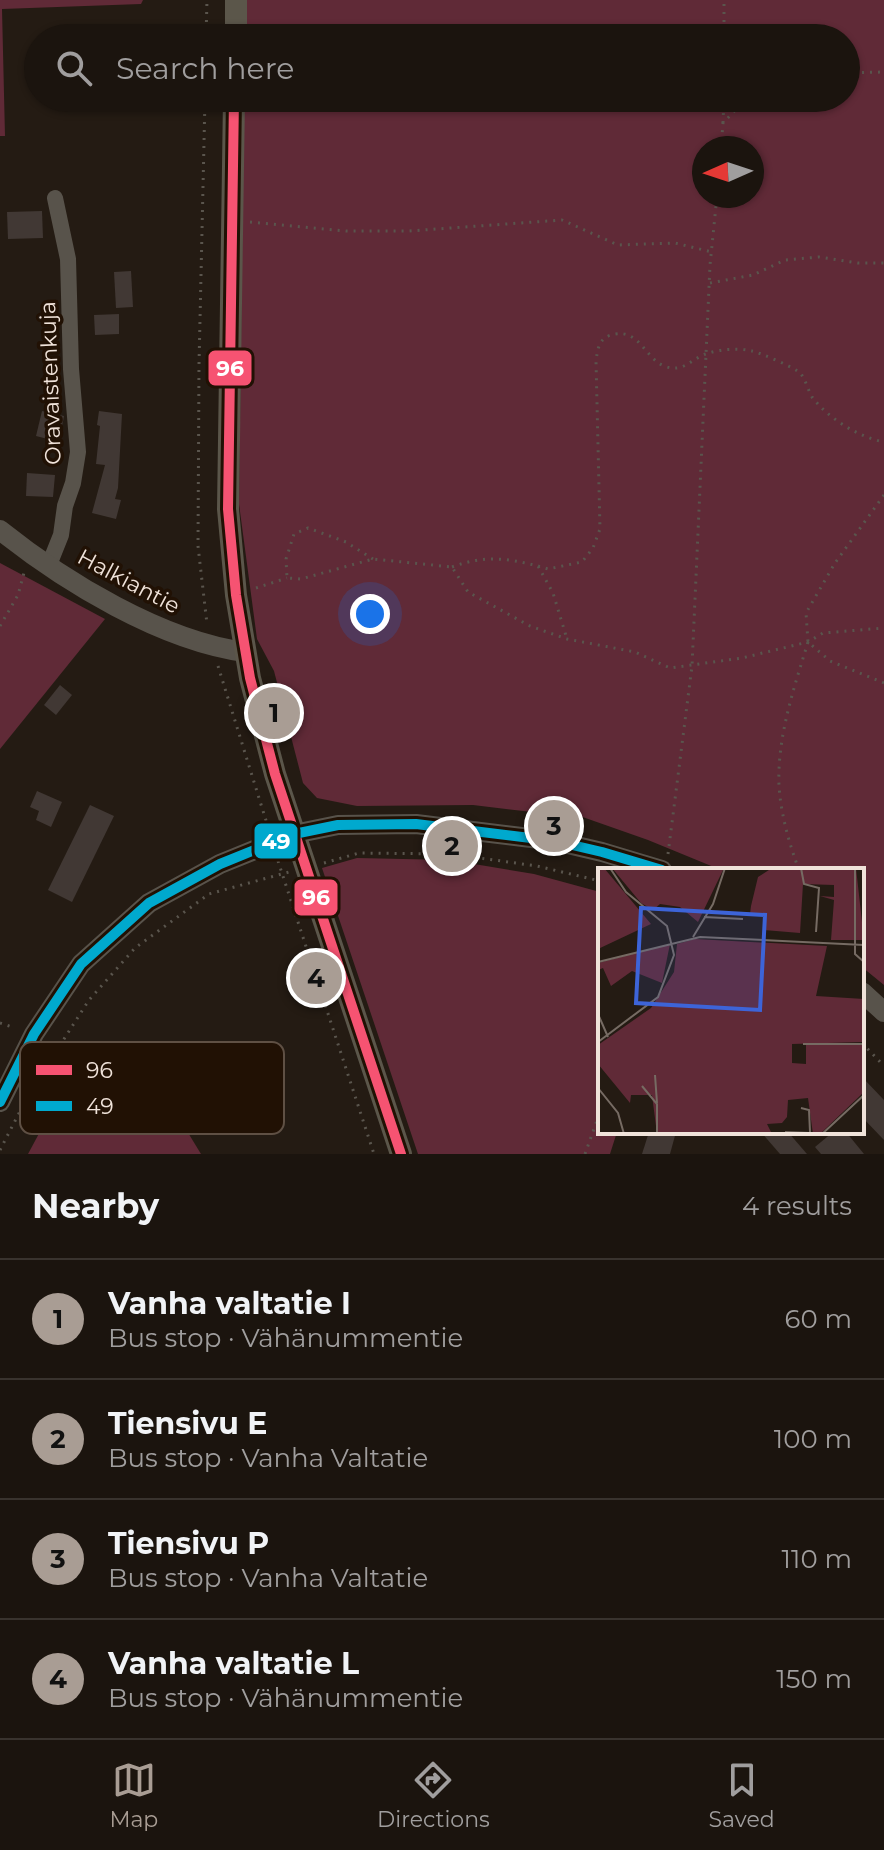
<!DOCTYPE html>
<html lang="en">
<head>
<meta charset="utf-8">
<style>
	body { margin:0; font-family:Montserrat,sans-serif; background:#28211c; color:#f1f3f6 }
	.compass { position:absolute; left:692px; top:136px; width:72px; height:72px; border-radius:50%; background:#1b140e; box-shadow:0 2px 6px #0004; rotate:267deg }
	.you { position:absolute; left:370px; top:614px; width:28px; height:28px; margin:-20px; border:6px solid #fff; border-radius:50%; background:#1a73e8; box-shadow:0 0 0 12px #1a73e833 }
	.badge { display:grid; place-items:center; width:52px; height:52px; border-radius:50%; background:#a99d94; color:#111; font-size:26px; font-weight:700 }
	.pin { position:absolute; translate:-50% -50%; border:4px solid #fff; box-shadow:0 2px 8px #0006 }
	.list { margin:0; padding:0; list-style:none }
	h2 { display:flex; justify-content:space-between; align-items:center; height:104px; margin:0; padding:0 32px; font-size:34px }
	h2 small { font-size:26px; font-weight:400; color:#a09e9e }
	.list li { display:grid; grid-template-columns:52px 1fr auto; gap:24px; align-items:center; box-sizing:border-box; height:120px; padding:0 32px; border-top:2px solid #39332e }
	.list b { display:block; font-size:30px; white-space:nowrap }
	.list p { margin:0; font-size:26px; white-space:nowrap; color:#a09e9e }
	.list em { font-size:26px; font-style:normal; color:#a09e9e }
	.icon { flex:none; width:44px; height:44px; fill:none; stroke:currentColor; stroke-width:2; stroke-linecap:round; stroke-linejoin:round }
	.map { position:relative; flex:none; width:884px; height:1154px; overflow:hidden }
	.search { position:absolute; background:#1b140e; box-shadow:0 2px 6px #0004; left:24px; right:24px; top:24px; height:88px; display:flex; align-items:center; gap:20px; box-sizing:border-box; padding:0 28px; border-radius:44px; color:#a09e9e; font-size:30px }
	.sheet { height:584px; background:#1b140e }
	nav { display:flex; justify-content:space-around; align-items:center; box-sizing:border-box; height:112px; border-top:2px solid #39332e; background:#1b140e; font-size:22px; color:#a09e9e }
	nav a { display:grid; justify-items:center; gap:4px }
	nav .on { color:#a99d94 }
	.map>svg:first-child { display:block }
	.green { fill:#602a37; fill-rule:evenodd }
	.building { fill:#413834 }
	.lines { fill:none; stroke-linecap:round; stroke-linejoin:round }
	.path { stroke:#5a554d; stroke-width:3; stroke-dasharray:2 6; stroke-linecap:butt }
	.minor { stroke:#58534b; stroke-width:16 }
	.tertiary { stroke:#58534b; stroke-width:20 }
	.secondary { stroke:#5b564a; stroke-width:22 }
	.bus-1-casing { stroke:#211104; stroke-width:16 }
	.bus-2-casing { stroke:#211104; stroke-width:16 }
	.bus-1 { stroke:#f65372; stroke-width:10 }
	.bus-2 { stroke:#00a9ce; stroke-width:10 }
	.labels { text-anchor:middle; stroke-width:7; stroke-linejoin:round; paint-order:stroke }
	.street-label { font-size:22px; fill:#f0e3da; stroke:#211104 }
	.inset-road { fill:none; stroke:#766b63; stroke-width:2 }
	.view { fill:#3d64d8; fill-opacity:0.15; stroke:#3d64d8; stroke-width:4 }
	.inset-edge { fill:none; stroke:#f0e3da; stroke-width:4 }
	.key { fill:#211104; stroke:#5f5044; stroke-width:2 }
	.key-label { font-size:22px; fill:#f0e3da }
	.line-badge { stroke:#211104; stroke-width:3 }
	.badge-label { font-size:22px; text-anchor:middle; font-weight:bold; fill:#fff }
</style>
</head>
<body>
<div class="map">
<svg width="884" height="1154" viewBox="0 0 884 1154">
	<rect width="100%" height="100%" fill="#241b13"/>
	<!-- green -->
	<g class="green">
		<polygon points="0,0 143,0 141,4 2,9 5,136 0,136"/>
		<path d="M247,0h637v985l-22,-18v-97h-141l-73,-30 -74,-26 -42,-2 -59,-7 -116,1 -40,-8 -14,-15 -29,-112 -17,-32 -18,-135 5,-406h602v-60h-600zM704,148h48v48h-48z"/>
		<polygon points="0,563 105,619 0,749"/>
		<polygon points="357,858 450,860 534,874 600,892 600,1132 617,1132 610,1154 418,1154 322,868"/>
		<polygon points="140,1054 201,1154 28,1154 78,1061"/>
	</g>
	<!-- building -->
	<g class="building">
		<polygon points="42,211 43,238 8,239 7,212"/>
		<polygon points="131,271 133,307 116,308 114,272"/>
		<polygon points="119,314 119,334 95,335 94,315"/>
		<polygon points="42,411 64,416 59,442 36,436"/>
		<polygon points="99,411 122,414 118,488 115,499 121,500 116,519 92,513 105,465 96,464 100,426 97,425"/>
		<polygon points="27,473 55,475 53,497 26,496"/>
		<polygon points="60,685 72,695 56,715 44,705"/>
		<polygon points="37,791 62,802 51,827 36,820 39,811 30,807"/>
		<polygon points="90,805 114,816 72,902 48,890"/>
		<polygon points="862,1077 884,1100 884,1140 862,1117"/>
		<polygon points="649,1132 676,1132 670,1154 642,1154"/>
		<polygon points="761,1132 788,1132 807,1154 780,1154"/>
		<polygon points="833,1132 846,1132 864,1154 821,1154 815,1147"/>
	</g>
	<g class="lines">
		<!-- path -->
		<g class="path">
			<polyline points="206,38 207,0"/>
			<polyline points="724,38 724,0"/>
			<polyline points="846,73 884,72"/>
			<polyline points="205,98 199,364 198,546 207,624"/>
			<polyline points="723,123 724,98"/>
			<polyline points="721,148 723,123 747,98"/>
			<polyline points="250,222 346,231 409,231 562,220 618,245 675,243 712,252"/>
			<polyline points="710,283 753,275 785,260 819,257 858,263 884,263"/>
			<polyline points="884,495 835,563 806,613 808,642 830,661 884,683"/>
			<polyline points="373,559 346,542 308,528 294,534 286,559 287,578 301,579 373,559 452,567 468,592 530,626 567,639 635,652 670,668 742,658 808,642 823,633 884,628"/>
			<path d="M538,566l10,3 34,-7 11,-14 7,-19 -4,-168c2,-14 3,-24 19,-27 25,-4 30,24 49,32 20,8 28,-9 45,-13 13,-4 30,-5 43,-2 9,2 44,17 49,23 5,7 7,16 11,23 16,21 46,40 72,45"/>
			<path d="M452,567c32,-12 54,-9 86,-1l15,27 14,46"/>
			<polyline points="256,588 287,578"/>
			<polyline points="0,626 18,595 25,569"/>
			<polyline points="218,666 268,827"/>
			<polyline points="668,854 692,666 710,265 717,196"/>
			<polyline points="278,861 374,1154"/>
			<polyline points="324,863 359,853 451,854 537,866 600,881"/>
			<path d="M799,870c-10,-27 -18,-55 -20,-84 -2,-49 15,-98 29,-144"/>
			<polyline points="0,1023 15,1028"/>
			<polyline points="862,1043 884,1066"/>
			<polyline points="0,1150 30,1092 89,1000 135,948 209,894 289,872"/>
			<polyline points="585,1154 600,1112"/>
		</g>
		<!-- minor -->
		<polyline class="minor" points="49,565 61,535 65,506 73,483 78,452 71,369 68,259 55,198"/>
		<!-- tertiary -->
		<g class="tertiary">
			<path d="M0,530c65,52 162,111 245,122"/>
			<polyline points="862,992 884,1012"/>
			<polyline points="0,1102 34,1034 81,964 149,903 220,864 294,834 338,825 416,824 555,841 602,852 662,870"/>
		</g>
		<!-- secondary -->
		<g class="secondary">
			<polyline points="236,38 236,0"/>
			<polyline points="234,98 228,509 236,595 250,678 275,774 401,1154"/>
		</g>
		<defs>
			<polyline id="bus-1" points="234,98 228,509 236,595 250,678 275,774 401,1154"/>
			<polyline id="bus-2" points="0,1102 34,1034 81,964 149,903 220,864 294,834 338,825 416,824 555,841 602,852 662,870"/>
		</defs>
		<!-- bus-1 casing -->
		<use href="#bus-1" class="bus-1-casing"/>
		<!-- bus-2 casing -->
		<use href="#bus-2" class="bus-2-casing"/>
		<!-- bus-1 -->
		<use href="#bus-1" class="bus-1"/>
		<!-- bus-2 -->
		<use href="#bus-2" class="bus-2"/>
	</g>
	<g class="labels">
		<!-- street labels -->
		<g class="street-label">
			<text transform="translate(50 383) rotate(-92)" y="8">Oravaistenkuja</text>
			<text transform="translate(129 581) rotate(28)" y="8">Halkiantie</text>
		</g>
	</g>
	<!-- overview -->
	<g transform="translate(598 868)">
		<rect width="266" height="266" fill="#241b13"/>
		<path d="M0,0h6l47,56 -53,25zM14,0h112l-26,54 -18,-15 -20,-3 -7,6 -12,-7zM174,0h84l8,72h-33l3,-40 -14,-4 14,1v-12l-31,-1 -3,49 -36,-3v-15l-14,-1 1,-8 7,-29zM97,71l132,7 -11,50 48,3v43l-72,2v19l14,1v-19h57l1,47 -44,42h-7l-5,-36 -20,2 -1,17 -5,6 -15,1 5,10h-115l-5,-39h-21l-1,8 -32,-39v-19l53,-37 23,-36 3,-28zM72,76l-8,39 -30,-12 -21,15 -8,-18 -5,2v-7z" fill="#602a37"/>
		<path class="inset-road" d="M203,0l3,16 15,4 -3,44M257,0v86l9,8M106,49l39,2M95,69l20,-33 12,-36M0,94l102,-25 164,8M0,146l10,23M0,174l60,-45 16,-42 -7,-29 -41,-34 -16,-24M205,176h60M57,207l2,28M44,218l15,18v30M0,220l20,25 6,21M203,240l8,2 1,22M187,264l25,1M224,266l42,-39"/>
		<path class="view" d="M43,40l124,7 -5,95 -124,-7z"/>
		<rect width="266" height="266" class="inset-edge"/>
	</g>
	<!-- legend -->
	<rect x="20" y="1042" width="264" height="92" rx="12" class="key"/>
	<rect x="36" y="1065" width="36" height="10" fill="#f65372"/>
	<rect x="36" y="1101" width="36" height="10" fill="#00a9ce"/>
	<g class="key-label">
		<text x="86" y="1078">96</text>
		<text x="86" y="1114">49</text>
	</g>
	<g class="line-badge">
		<rect x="207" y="349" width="46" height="38" rx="8" fill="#f65372"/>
		<rect x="253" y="822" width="46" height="38" rx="8" fill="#00a9ce"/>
		<rect x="293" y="878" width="46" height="39" rx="8" fill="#f65372"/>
	</g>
	<g class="badge-label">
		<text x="230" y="376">96</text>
		<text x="276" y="849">49</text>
		<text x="316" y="905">96</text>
	</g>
</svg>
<svg class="compass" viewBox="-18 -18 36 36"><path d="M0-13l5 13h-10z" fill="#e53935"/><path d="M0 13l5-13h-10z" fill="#a09e9e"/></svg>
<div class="you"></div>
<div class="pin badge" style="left:274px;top:713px">1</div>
<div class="pin badge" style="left:452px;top:846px">2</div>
<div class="pin badge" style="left:554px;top:826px">3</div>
<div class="pin badge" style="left:316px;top:978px">4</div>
<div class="search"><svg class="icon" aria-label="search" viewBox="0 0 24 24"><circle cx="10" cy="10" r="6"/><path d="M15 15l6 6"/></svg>Search here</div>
</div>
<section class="sheet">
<h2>Nearby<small>4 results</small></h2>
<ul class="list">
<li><span class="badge">1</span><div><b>Vanha valtatie I</b><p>Bus stop · Vähänummentie</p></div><em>60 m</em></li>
<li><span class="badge">2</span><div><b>Tiensivu E</b><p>Bus stop · Vanha Valtatie</p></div><em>100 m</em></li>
<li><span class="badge">3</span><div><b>Tiensivu P</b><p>Bus stop · Vanha Valtatie</p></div><em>110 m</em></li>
<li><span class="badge">4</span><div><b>Vanha valtatie L</b><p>Bus stop · Vähänummentie</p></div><em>150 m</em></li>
</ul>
</section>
<nav>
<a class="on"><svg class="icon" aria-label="map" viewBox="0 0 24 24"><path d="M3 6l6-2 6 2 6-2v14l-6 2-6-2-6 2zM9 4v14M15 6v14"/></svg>Map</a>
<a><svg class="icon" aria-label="directions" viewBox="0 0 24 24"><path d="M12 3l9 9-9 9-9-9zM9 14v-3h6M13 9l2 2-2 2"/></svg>Directions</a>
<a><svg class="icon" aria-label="saved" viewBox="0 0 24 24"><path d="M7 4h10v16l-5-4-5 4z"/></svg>Saved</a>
</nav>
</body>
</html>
